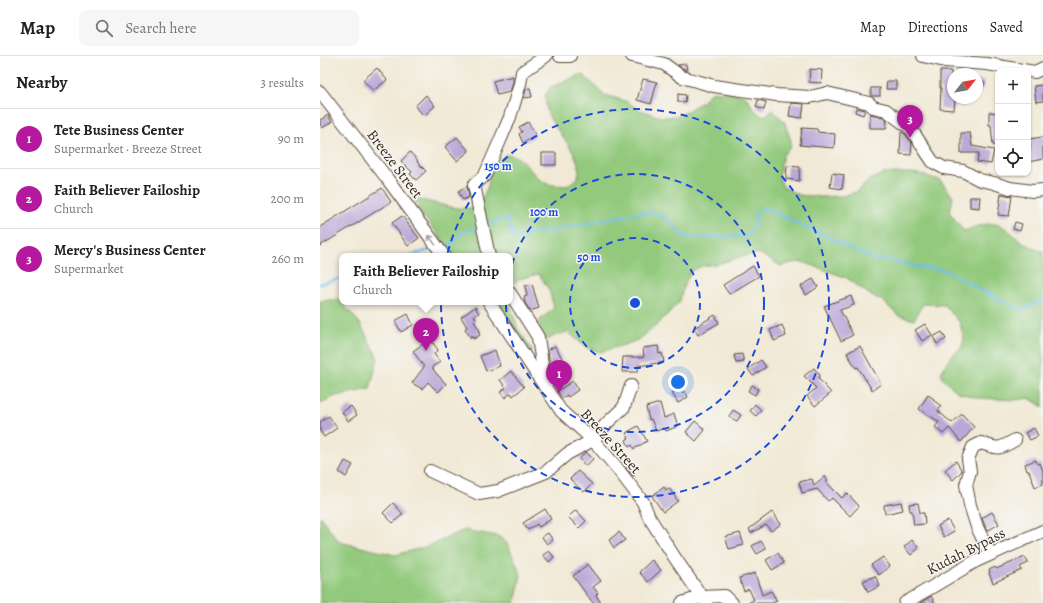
<!DOCTYPE html>
<html lang="en">
<head>
<meta charset="utf-8">
<style>
	body { margin:0; font-family:Alegreya,serif; background:#f6f6f6; color:#222 }
	.controls { position:absolute; right:12px; top:12px; display:grid; overflow:hidden; border-radius:8px; box-shadow:0 1px 3px #0004 }
	.controls button { width:36px; height:36px; display:grid; place-items:center; padding:0; border:0; border-bottom:1px solid #e0e0e0; background:#fff; color:#222; font:20px sans-serif }
	.compass { position:absolute; left:627px; top:12px; width:36px; height:36px; border-radius:50%; background:#fff; box-shadow:0 1px 3px #0004; rotate:59deg }
	.you { position:absolute; left:358px; top:326px; width:14px; height:14px; margin:-10px; border:3px solid #fff; border-radius:50%; background:#1a73e8; box-shadow:0 0 0 6px #1a73e833 }
	.badge { display:grid; place-items:center; width:26px; height:26px; border-radius:50%; background:#b5179e; color:#fff; font-size:13px; font-weight:700 }
	.pin { position:absolute; translate:-50% -33px; filter:drop-shadow(0 1px 2px #0008) }
	.pin::after { content:''; position:absolute; top:21px; width:14px; height:12px; background:inherit; clip-path:polygon(0 0,100% 0,50% 100%) }
	.popup { position:absolute; left:19px; top:197px; width:174px; height:52px; box-sizing:border-box; display:grid; place-content:center; border-radius:8px; background:#fff; filter:drop-shadow(0 1px 3px #0005); font-size:13px; white-space:nowrap; color:#767676 }
	.popup b { font-size:15px; color:#222 }
	.popup::after { content:''; position:absolute; left:50%; top:100%; margin-left:-8px; border:8px solid transparent; border-top-color:#fff }
	.list { margin:0; padding:0; list-style:none }
	h2 { display:flex; justify-content:space-between; align-items:center; height:52px; margin:0; padding:0 16px; font-size:17px }
	h2 small { font-size:13px; font-weight:400; color:#767676 }
	.list li { display:grid; grid-template-columns:26px 1fr auto; gap:12px; align-items:center; box-sizing:border-box; height:60px; padding:0 16px; border-top:1px solid #e0e0e0 }
	.list b { display:block; font-size:15px; white-space:nowrap }
	.list p { margin:0; font-size:13px; white-space:nowrap; color:#767676 }
	.list em { font-size:13px; font-style:normal; color:#767676 }
	.icon { flex:none; width:22px; height:22px; fill:none; stroke:currentColor; stroke-width:2; stroke-linecap:round; stroke-linejoin:round }
	.map { position:relative; flex:none; width:723px; height:547px; overflow:hidden }
	header { display:flex; align-items:center; gap:24px; box-sizing:border-box; height:56px; padding:0 20px; background:#fff; border-bottom:1px solid #e0e0e0 }
	header strong { font-size:19px }
	nav { display:flex; gap:22px; margin-inline-start:auto; font-size:14px }
	.search { width:280px; height:36px; background:#f6f6f6; display:flex; align-items:center; gap:10px; box-sizing:border-box; padding:0 14px; border-radius:8px; color:#767676; font-size:15px }
	main { display:flex }
	aside { flex:1; background:#fff }
	.map>svg:first-child { display:block }
	.green { fill:#92c97b; stroke:#667a4c }
	.lines { fill:none; stroke-linecap:round; stroke-linejoin:round }
	.stream { stroke:#6fbee9; stroke-width:2.5 }
	.building { fill:#baa8d8 }
	.minor-casing { stroke:#564739; stroke-width:14 }
	.minor { stroke:#fff; stroke-width:12 }
	.oneway { stroke:#a79f9a }
	.ring { fill:none; stroke:#1d4ed8; stroke-width:2; stroke-dasharray:7 5 }
	.labels { text-anchor:middle; stroke-width:3; stroke-linejoin:round; paint-order:stroke }
	.street-label { font-size:15px; fill:#3b2a1e; stroke:#f6f6f2 }
	.centre { fill:#1d4ed8; stroke:#f6f6f2; stroke-width:2 }
	.ring-label { font-size:12px; text-anchor:middle; font-weight:bold; fill:#1d4ed8; stroke:#f6f6f2; stroke-width:3; stroke-linejoin:round; paint-order:stroke }
</style>
</head>
<body>
<header>
<strong>Map</strong>
<div class="search"><svg class="icon" aria-label="search" viewBox="0 0 24 24"><circle cx="10" cy="10" r="6"/><path d="M15 15l6 6"/></svg>Search here</div>
<nav><a>Map</a><a>Directions</a><a>Saved</a></nav>
</header>
<main>
<aside>
<h2>Nearby<small>3 results</small></h2>
<ul class="list">
<li><span class="badge">1</span><div><b>Tete Business Center</b><p>Supermarket · Breeze Street</p></div><em>90 m</em></li>
<li><span class="badge">2</span><div><b>Faith Believer Failoship</b><p>Church</p></div><em>200 m</em></li>
<li><span class="badge">3</span><div><b>Mercy's Business Center</b><p>Supermarket</p></div><em>260 m</em></li>
</ul>
</aside>
<div class="map">
<svg width="723" height="547" viewBox="0 0 723 547">
	<rect width="100%" height="100%" fill="#f6f6f2"/>
	<filter id="ink" filterUnits="userSpaceOnUse"><feTurbulence type="fractalNoise" baseFrequency=".025" numOctaves="2"/><feDisplacementMap in="SourceGraphic" scale="8" xChannelSelector="R" yChannelSelector="G"/><feConvolveMatrix kernelMatrix="1 2 1 2 8 2 1 2 1" color-interpolation-filters="sRGB"/></filter>
	<filter id="wash" filterUnits="userSpaceOnUse"><feTurbulence type="fractalNoise" baseFrequency=".012" numOctaves="4" result="noise"/><feDisplacementMap in="SourceGraphic" scale="16" xChannelSelector="R" yChannelSelector="G"/><feGaussianBlur stdDeviation="0.9" result="paint"/><feColorMatrix in="noise" values="0 0 0 0 0 0 0 0 0 0 0 0 0 0 0 0 0 1.4 0 .05"/><feComposite in="paint" operator="in"/></filter>
	<g filter="url(#wash)">
		<rect width="100%" height="100%" fill="#f1e9d5"/>
		<!-- green -->
		<g class="green">
			<path d="M262,18l23,21 20,6 15,9 21,7 18,-1 23,-14 6,-7 6,-4 29,4 6,5 3,7 9,9 5,-1 6,-5 12,11 7,20 -1,7 -7,7 -4,21 4,11 16,8 22,2 22,-1 13,-4 14,-12 14,-7h28l7,1 21,6 13,17 -3,16 14,18c9,-3 20,-8 30,-7 11,1 18,10 26,16 7,5 15,10 23,11v156l-14,-9 -14,2 -37,-2 -19,-5 -15,-13 -3,-7 10,-17 10,-8 3,-8 -4,-17 -15,-18 -22,-1 -9,16 -17,-5 -15,-15 -9,-3 -26,-19 -44,-16 -12,1 -10,3 -22,-13 -16,3 -25,8 -16,2 -11,5 -7,15 -5,16 -22,23 -17,14 -13,5 -27,8 -13,-4 -19,-16 -12,3 -9,5c-7,-6 -8,-12 -7,-20l14,-12 -5,-18 -10,-16c-10,2 -21,4 -29,12v-30h-59l-15,-24 -16,-20 -5,-13c23,3 42,14 64,7l9,-20 2,-11 5,-9 10,-11c21,-2 25,23 43,29 6,2 14,1 19,2 3,-3 8,-5 10,-8 10,-16 -19,-45 -26,-58 -5,-8 -5,-16 -6,-25l6,-8z"/>
			<polygon points="18,243 39,266 58,302 50,333 16,340 0,347 0,245"/>
			<polygon points="170,246 189,246 198,273 212,294 210,301"/>
			<polygon points="0,460 19,486 75,499 109,490 144,474 178,480 187,487 201,519 195,547 0,547"/>
		</g>
		<g class="lines">
			<!-- stream -->
			<g class="stream">
				<path d="M165,169c10,-1 13,-7 23,-6l4,15 2,3 23,-5 21,-2 64,-14 27,-4 8,2 8,3 19,20c22,2 42,-2 64,-1l7,-10v-12l9,-6 62,28 47,23h10l36,8 24,3 14,6 25,15 22,10 9,6 8,2 15,-6 7,-1"/>
				<polyline points="122,191 130,189 142,177 159,170"/>
				<polyline points="89,200 113,193"/>
				<polyline points="0,228 22,222"/>
			</g>
		</g>
		<g id="blocks">
			<!-- building -->
			<g class="building">
				<polygon points="366,8 367,15 358,9"/>
				<polygon points="57,12 67,24 53,35 43,24"/>
				<polygon points="490,13 502,14 501,27 489,26"/>
				<polygon points="620,15 631,15 631,23 633,23 633,42 635,42 634,54 620,53 621,32 620,32"/>
				<polygon points="193,20 193,26 190,36 177,39 173,25"/>
				<polygon points="323,23 337,26 331,48 317,44"/>
				<polygon points="657,23 665,26 662,34 657,32"/>
				<polygon points="567,25 576,25 576,33 566,33"/>
				<polygon points="723,29 723,45 716,46 714,30"/>
				<polygon points="210,32 212,41 204,42 206,33"/>
				<rect x="551" y="32" width="9" height="8"/>
				<polygon points="358,38 366,39 365,47 358,46"/>
				<polygon points="106,39 115,50 104,60 95,50"/>
				<polygon points="438,44 446,46 444,54 436,51"/>
				<polygon points="471,47 484,48 482,62 469,60"/>
				<polygon points="536,52 545,54 543,59 535,56"/>
				<polygon points="669,56 678,57 678,89 673,89 671,69 669,69"/>
				<polygon points="550,58 563,61 567,64 566,72 550,72"/>
				<polygon points="8,59 12,66 2,72 0,68 0,64"/>
				<polygon points="208,66 216,80 203,87 199,78 202,76 199,71"/>
				<polygon points="482,72 497,73 498,76 515,78 514,92 480,89"/>
				<polygon points="581,76 585,78 592,87 591,99 580,98"/>
				<polygon points="641,77 650,77 652,90 674,94 671,108 657,106 659,97 641,97"/>
				<polygon points="137,81 149,95 137,105 125,91"/>
				<polygon points="723,81 723,103 708,106 708,94 710,94 709,91 711,91 709,83"/>
				<polygon points="90,96 98,105 97,106 106,115 96,124 90,118 92,116 81,105"/>
				<rect x="222" y="97" width="14" height="12"/>
				<polygon points="467,110 480,111 479,125 466,123"/>
				<polygon points="512,117 524,119 522,133 510,131"/>
				<polygon points="147,130 149,141 143,144 138,135"/>
				<polygon points="62,132 71,146 0,190 0,171"/>
				<polygon points="681,138 692,140 689,160 678,159"/>
				<polygon points="650,141 660,141 659,152 650,151"/>
				<polygon points="82,160 99,182 88,190 72,167"/>
				<polygon points="695,166 702,168 700,175 693,173"/>
				<polygon points="433,210 439,220 409,238 403,229"/>
				<polygon points="493,223 498,231 486,239 481,230"/>
				<polygon points="212,228 219,252 210,255 205,247 204,241 207,240 205,230"/>
				<polygon points="531,240 534,249 520,254 533,279 521,285 504,250"/>
				<polygon points="155,251 159,257 154,260 156,263 154,265 160,275 158,276 160,279 154,283 152,279 151,282 145,273 147,271 141,261"/>
				<polygon points="88,258 93,269 81,276 75,265"/>
				<polygon points="395,259 399,267 378,279 374,272"/>
				<polygon points="605,268 612,279 602,285 595,274"/>
				<polygon points="462,269 466,280 454,285 450,274"/>
				<polygon points="622,276 626,283 617,288 613,281"/>
				<polygon points="110,283 118,294 114,298 120,306 112,311 115,316 126,328 118,336 108,326 102,333 92,327 104,311 93,295"/>
				<polygon points="235,290 242,302 230,310 228,294"/>
				<polygon points="338,290 339,298 342,297 344,306 318,310 318,316 302,316 303,301 324,301 323,292"/>
				<polygon points="540,290 561,328 552,334 538,311 536,312 527,297"/>
				<polygon points="175,294 180,310 166,315 160,300"/>
				<polygon points="422,298 424,306 416,307 414,299"/>
				<polygon points="441,304 446,311 433,320 428,313"/>
				<polygon points="494,312 500,319 498,322 511,337 495,350 487,340 496,332 484,320"/>
				<polygon points="191,315 204,331 193,340 191,337 185,342 180,336 186,332 180,324"/>
				<polygon points="253,325 258,334 248,341 247,339 242,342 237,335"/>
				<polygon points="432,329 438,333 435,339 428,335"/>
				<polygon points="358,330 363,337 365,335 368,341 358,347 352,337 354,336 352,333"/>
				<polygon points="608,339 614,343 613,344 621,350 618,355 632,367 642,358 654,371 641,386 629,372 623,378 615,371 619,366 599,353"/>
				<polygon points="340,347 344,362 354,358 358,370 346,375 345,372 336,375 331,363 329,364 326,351"/>
				<polygon points="435,348 441,354 436,360 430,355"/>
				<polygon points="31,350 37,359 28,365 22,356"/>
				<polygon points="413,354 421,359 417,365 409,361"/>
				<polygon points="9,360 17,372 4,381 0,375 0,366"/>
				<polygon points="375,365 385,374 376,385 366,376"/>
				<polygon points="318,370 327,385 314,393 312,389 309,391 306,384 309,382 306,377"/>
				<polygon points="714,372 718,380 710,384 705,377"/>
				<polygon points="266,396 273,403 266,410 259,403"/>
				<polygon points="716,404 717,408 720,407 723,415 723,428 715,431 709,415 707,415 705,408"/>
				<polygon points="25,405 33,409 26,421 19,416"/>
				<polygon points="636,405 642,415 633,424 625,414"/>
				<polygon points="309,410 315,419 313,420 306,412"/>
				<polygon points="258,415 272,428 264,436 250,423"/>
				<polygon points="505,420 507,423 507,427 522,442 527,437 539,450 530,460 512,442 508,445 497,433 482,437 479,426 492,423 494,429"/>
				<polygon points="344,431 346,434 349,432 358,445 343,456 332,440"/>
				<polygon points="581,446 583,454 565,458 564,449"/>
				<polygon points="73,447 83,458 73,467 63,457"/>
				<polygon points="598,447 600,457 604,457 605,468 594,469 592,455 590,455 589,448"/>
				<polygon points="225,453 231,463 219,471 217,468 208,474 203,467"/>
				<polygon points="256,454 266,465 259,472 248,461"/>
				<polygon points="452,456 461,468 451,475 446,469 431,477 429,473"/>
				<polygon points="672,456 679,468 667,475 662,462"/>
				<polygon points="628,464 634,475 624,481 618,470"/>
				<polygon points="299,476 305,484 294,492 289,484"/>
				<polygon points="228,477 233,484 227,488 222,481"/>
				<polygon points="420,477 424,489 409,493 405,481"/>
				<polygon points="592,484 599,492 591,499 584,491"/>
				<polygon points="441,485 446,493 437,498 432,490"/>
				<polygon points="229,495 234,501 229,506 223,499"/>
				<polygon points="458,497 464,507 452,514 446,504"/>
				<polygon points="563,501 570,510 559,519 551,509"/>
				<polygon points="705,501 708,507 700,511 702,514 673,527 669,517 670,516 669,514 675,511 676,513"/>
				<polygon points="332,504 341,514 328,526 319,516"/>
				<polygon points="268,508 281,525 273,531 278,537 276,539 281,547 273,547 253,520"/>
				<polygon points="435,517 442,539 451,535 457,545 452,547 428,547 434,544 429,533 424,535 419,522"/>
				<polygon points="555,520 560,530 548,536 543,525"/>
				<polygon points="611,540 615,547 600,547"/>
			</g>
		</g>
	</g>
	<g filter="url(#ink)">
		<use href="#blocks" fill-opacity="0" stroke="#564739" stroke-width="1"/>
		<g class="lines">
			<defs>
				<g id="minor">
					<polyline points="240,0 250,0"/>
					<polyline points="312,0 344,8 362,21 394,30 457,39 490,41 507,37 549,47 553,51 566,54 591,73 613,106 624,112 643,115 660,124 674,127 690,132 713,135 723,134"/>
					<polyline points="603,0 625,5 667,8 715,16 723,12"/>
					<polyline points="0,36 66,121 124,200"/>
					<polyline points="169,200 154,129 165,119 179,87 190,61 200,28 202,16 226,0"/>
					<polyline points="190,237 218,281 223,315 227,327"/>
					<polyline points="169,246 241,355 273,384 297,412 323,446 329,461 355,502 386,547"/>
					<polyline points="110,415 159,438 178,435 226,416 247,398 273,384 286,368 304,351 311,330"/>
					<path d="M670,498l-13,-27 -7,-22 -4,-20 4,-14 -2,-12 5,-12 8,-4c18,6 17,7 34,-3"/>
					<polyline points="362,547 381,541 405,540 412,547"/>
					<polyline points="585,547 656,505 723,475"/>
				</g>
			</defs>
			<!-- minor casing -->
			<use href="#minor" class="minor-casing"/>
			<!-- minor -->
			<use href="#minor" class="minor"/>
		</g>
		<!-- one-way arrows -->
		<defs><path id="oneway-shaft" d="M-6 0H5M1.5-3L5.5 0L1.5 3" fill="none" stroke-width="1.6" stroke-linecap="round" stroke-linejoin="round"/></defs>
		<use class="oneway" href="#oneway-shaft" transform="translate(112 184) rotate(-126)"/>
	</g>
	<!-- distance rings -->
	<g class="ring">
		<circle cx="315" cy="247" r="65"/>
		<circle cx="315" cy="247" r="129"/>
		<circle cx="315" cy="247" r="194"/>
	</g>
	<g class="labels">
		<!-- street labels -->
		<g class="street-label">
			<text transform="translate(75 108) rotate(53)" y="5">Breeze Street</text>
			<text transform="translate(291 385) rotate(48)" y="5">Breeze Street</text>
			<text transform="translate(646 495) rotate(-27)" y="5">Kudah Bypass</text>
		</g>
	</g>
	<circle cx="315" cy="247" r="6" class="centre"/>
	<g class="ring-label">
		<text x="178" y="114">150 m</text>
		<text x="224" y="160">100 m</text>
		<text x="269" y="205">50 m</text>
	</g>
</svg>
<div class="controls">
<button>+</button>
<button>−</button>
<button><svg class="icon" aria-label="locate" viewBox="0 0 24 24"><circle cx="12" cy="12" r="6"/><path d="M12 2v4M12 18v4M2 12h4M18 12h4"/></svg></button>
</div>
<svg class="compass" viewBox="-18 -18 36 36"><path d="M0-13l5 13h-10z" fill="#e53935"/><path d="M0 13l5-13h-10z" fill="#767676"/></svg>
<div class="you"></div>
<div class="pin badge" style="left:239px;top:337px">1</div>
<div class="pin badge" style="left:106px;top:295px">2</div>
<div class="popup"><b>Faith Believer Failoship</b>Church</div>
<div class="pin badge" style="left:590px;top:82px">3</div>
</div>
</main>
</body>
</html>
